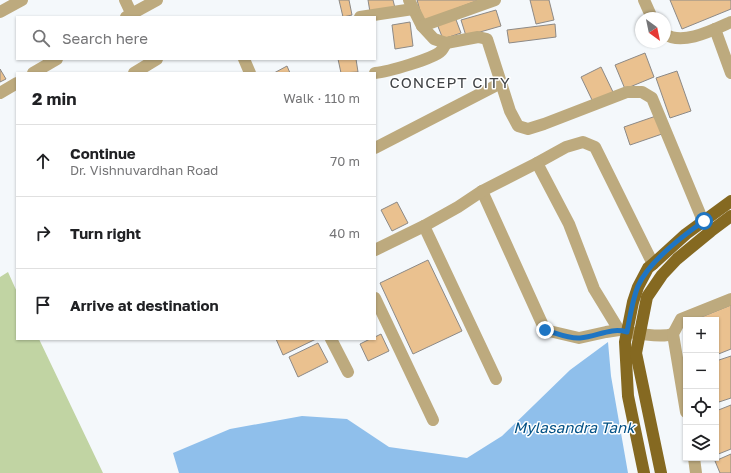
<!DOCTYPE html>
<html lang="en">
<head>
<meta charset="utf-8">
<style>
	body { margin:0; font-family:"Golos Text",sans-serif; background:#f6f6f6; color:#202124 }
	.controls { position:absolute; right:12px; bottom:12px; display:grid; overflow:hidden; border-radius:0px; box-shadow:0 1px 3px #0004 }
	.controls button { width:36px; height:36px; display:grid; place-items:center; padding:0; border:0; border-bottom:1px solid #e0e0e0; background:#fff; color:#202124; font:20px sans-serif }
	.compass { position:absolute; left:635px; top:12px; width:36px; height:36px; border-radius:50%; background:#fff; box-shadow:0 1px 3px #0004; rotate:147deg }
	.stop { position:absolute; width:12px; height:12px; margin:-9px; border:3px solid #1e75c3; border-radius:50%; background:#fff }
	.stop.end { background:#1e75c3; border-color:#fff; box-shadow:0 1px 4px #0008 }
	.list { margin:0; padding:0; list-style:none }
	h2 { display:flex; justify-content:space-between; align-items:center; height:52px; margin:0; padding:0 16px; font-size:17px }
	h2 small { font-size:13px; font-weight:400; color:#757577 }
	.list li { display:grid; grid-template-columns:26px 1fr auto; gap:12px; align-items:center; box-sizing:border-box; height:72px; padding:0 16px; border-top:1px solid #e0e0e0 }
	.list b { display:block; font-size:15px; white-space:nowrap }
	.list p { margin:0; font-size:13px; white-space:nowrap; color:#757577 }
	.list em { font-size:13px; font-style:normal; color:#757577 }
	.icon { flex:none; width:22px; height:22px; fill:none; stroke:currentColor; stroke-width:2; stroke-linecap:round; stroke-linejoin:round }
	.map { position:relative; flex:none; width:731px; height:473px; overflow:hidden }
	.search { position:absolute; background:#fff; box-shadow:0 1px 3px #0004; left:16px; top:16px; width:360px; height:44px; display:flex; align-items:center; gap:10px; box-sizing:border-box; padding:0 14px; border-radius:0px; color:#757577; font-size:15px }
	.panel { position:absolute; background:#fff; box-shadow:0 1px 3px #0004; left:16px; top:72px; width:360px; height:268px; border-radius:0px }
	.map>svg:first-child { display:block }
	.green { fill:#c1d4a3 }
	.water { fill:#8fbfeb }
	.building { fill:#eac18f; stroke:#8c8986 }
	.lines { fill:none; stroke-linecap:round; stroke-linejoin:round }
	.minor { stroke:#bdaa7e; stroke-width:12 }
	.major { stroke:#856921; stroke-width:12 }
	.route { stroke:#1e75c3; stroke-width:5 }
	.labels { text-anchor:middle; stroke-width:3; stroke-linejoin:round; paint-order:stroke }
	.neighbourhood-label { font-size:15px; letter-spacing:1px; fill:#404346; stroke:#fff }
	.water-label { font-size:15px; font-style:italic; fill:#005085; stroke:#fff }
</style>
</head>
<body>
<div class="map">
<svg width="731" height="473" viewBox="0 0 731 473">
	<rect width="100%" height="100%" fill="#f4f8fb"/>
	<!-- green -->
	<polygon class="green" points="8,272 17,292 17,339 39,339 103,473 0,473 0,277"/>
	<!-- water -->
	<polygon class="water" points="608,342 611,376 628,473 179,473 173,453 230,429 302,416 347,419 389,447 467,458 502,436 570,370"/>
	<!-- building -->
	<g class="building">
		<polygon points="339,0 349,0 352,15 343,17"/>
		<polygon points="368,0 393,0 395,8 370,12"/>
		<polygon points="417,0 479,0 423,21"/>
		<polygon points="530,0 549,0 554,20 536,24"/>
		<polygon points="670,0 731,0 731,9 682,29"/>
		<polygon points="496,10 501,26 466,36 461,20"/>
		<polygon points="455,17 461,33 443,39 437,24"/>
		<polygon points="410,22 413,46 395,49 392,25"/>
		<polygon points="555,24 556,37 509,43 507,30"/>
		<polygon points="645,53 654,77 625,89 615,65"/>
		<polygon points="338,59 356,59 358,72 341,73"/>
		<polygon points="287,66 290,73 274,73"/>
		<polygon points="601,67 613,92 593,102 581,77"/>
		<polygon points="0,69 6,79 0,82"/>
		<polygon points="677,71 691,111 670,118 656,78"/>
		<polygon points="656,116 662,134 630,145 624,127"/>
		<polygon points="397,202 408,223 392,231 381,210"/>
		<polygon points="428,260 462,331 413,354 380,283"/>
		<polygon points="731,305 731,349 716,355 716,320 694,320"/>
		<polygon points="381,334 389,351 368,361 360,344 370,339 375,339 375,337"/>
		<polygon points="276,339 316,339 283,355"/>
		<polygon points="318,343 328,362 298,377 289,357"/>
		<polygon points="731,356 731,398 719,402 716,393 716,361"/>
		<polygon points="731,405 731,449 716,455 716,411"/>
		<polygon points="731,454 731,473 720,473 715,461"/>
	</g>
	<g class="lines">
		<!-- minor -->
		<g class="minor">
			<polyline points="125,0 133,17"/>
			<polyline points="409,0 422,26 434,39 446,43 478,37 487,39 510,111 518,126 528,129 544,124 627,92 642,92 652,98 703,221"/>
			<polyline points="644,0 652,18"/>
			<polyline points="0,12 22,0"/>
			<polyline points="126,17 157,0"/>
			<polyline points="360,17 413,9"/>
			<polyline points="422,26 495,0"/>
			<polyline points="715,29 731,73"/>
			<path d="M665,34c17,12 48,-4 66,-12"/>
			<polyline points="244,59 250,73"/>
			<polyline points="33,73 57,59"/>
			<polyline points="134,73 157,59"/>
			<path d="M375,73c12,-1 58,-14 66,-22 2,-2 4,-6 5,-8"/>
			<polyline points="0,93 17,83"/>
			<polyline points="375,148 501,83"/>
			<polyline points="537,163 566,147 583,142 595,147 653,264"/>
			<polyline points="482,191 545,330 579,338 606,332 619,330"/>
			<polyline points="424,226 496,379"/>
			<path d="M375,250l49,-24 34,-19 24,-16 55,-28 32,61 25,65 25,41c13,3 42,8 54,4"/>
			<polyline points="375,298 433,420"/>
			<polyline points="331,339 348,372"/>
			<polyline points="686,412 673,334 681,319 731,299"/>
			<polyline points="694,458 696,473"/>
		</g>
		<!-- major -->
		<g class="major">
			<polyline points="644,473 628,396 625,342 633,302 638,287 648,268 653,264 686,234 731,201"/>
			<polyline points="661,473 636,353 647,297 662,275 677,259 711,231 731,216"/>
		</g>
	</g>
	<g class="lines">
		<!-- route -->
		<path class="route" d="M545,330c11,3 24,9 35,8 17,-1 30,-11 47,-6 3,-15 5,-31 11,-46 11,-25 43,-49 66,-65"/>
	</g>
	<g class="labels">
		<!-- neighbourhood labels -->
		<g class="neighbourhood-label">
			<text x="450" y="88">CONCEPT CITY</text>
		</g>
		<!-- water labels -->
		<g class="water-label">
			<text x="574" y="433">Mylasandra Tank</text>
		</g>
	</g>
</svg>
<div class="controls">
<button>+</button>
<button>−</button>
<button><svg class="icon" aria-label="locate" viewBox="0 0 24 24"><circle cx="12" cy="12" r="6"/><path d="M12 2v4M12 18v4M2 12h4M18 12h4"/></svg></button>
<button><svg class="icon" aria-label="layers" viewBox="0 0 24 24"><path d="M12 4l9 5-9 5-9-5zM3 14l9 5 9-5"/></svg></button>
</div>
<svg class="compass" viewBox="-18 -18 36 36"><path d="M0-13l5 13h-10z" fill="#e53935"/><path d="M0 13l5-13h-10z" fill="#757577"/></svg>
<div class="stop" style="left:704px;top:221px"></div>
<div class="stop end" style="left:545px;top:330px"></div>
<div class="search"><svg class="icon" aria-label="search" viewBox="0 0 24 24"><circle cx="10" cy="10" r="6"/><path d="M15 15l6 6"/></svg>Search here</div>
<section class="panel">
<h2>2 min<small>Walk · 110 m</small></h2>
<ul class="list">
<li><svg class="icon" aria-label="ahead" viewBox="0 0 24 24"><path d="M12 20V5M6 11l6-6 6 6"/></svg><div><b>Continue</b><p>Dr. Vishnuvardhan Road</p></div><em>70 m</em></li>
<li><svg class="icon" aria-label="right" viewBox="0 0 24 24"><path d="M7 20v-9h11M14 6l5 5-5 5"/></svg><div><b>Turn right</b></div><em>40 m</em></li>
<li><svg class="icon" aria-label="arrive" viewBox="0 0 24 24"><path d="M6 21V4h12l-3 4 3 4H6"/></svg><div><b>Arrive at destination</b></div></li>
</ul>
</section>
</div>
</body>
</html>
